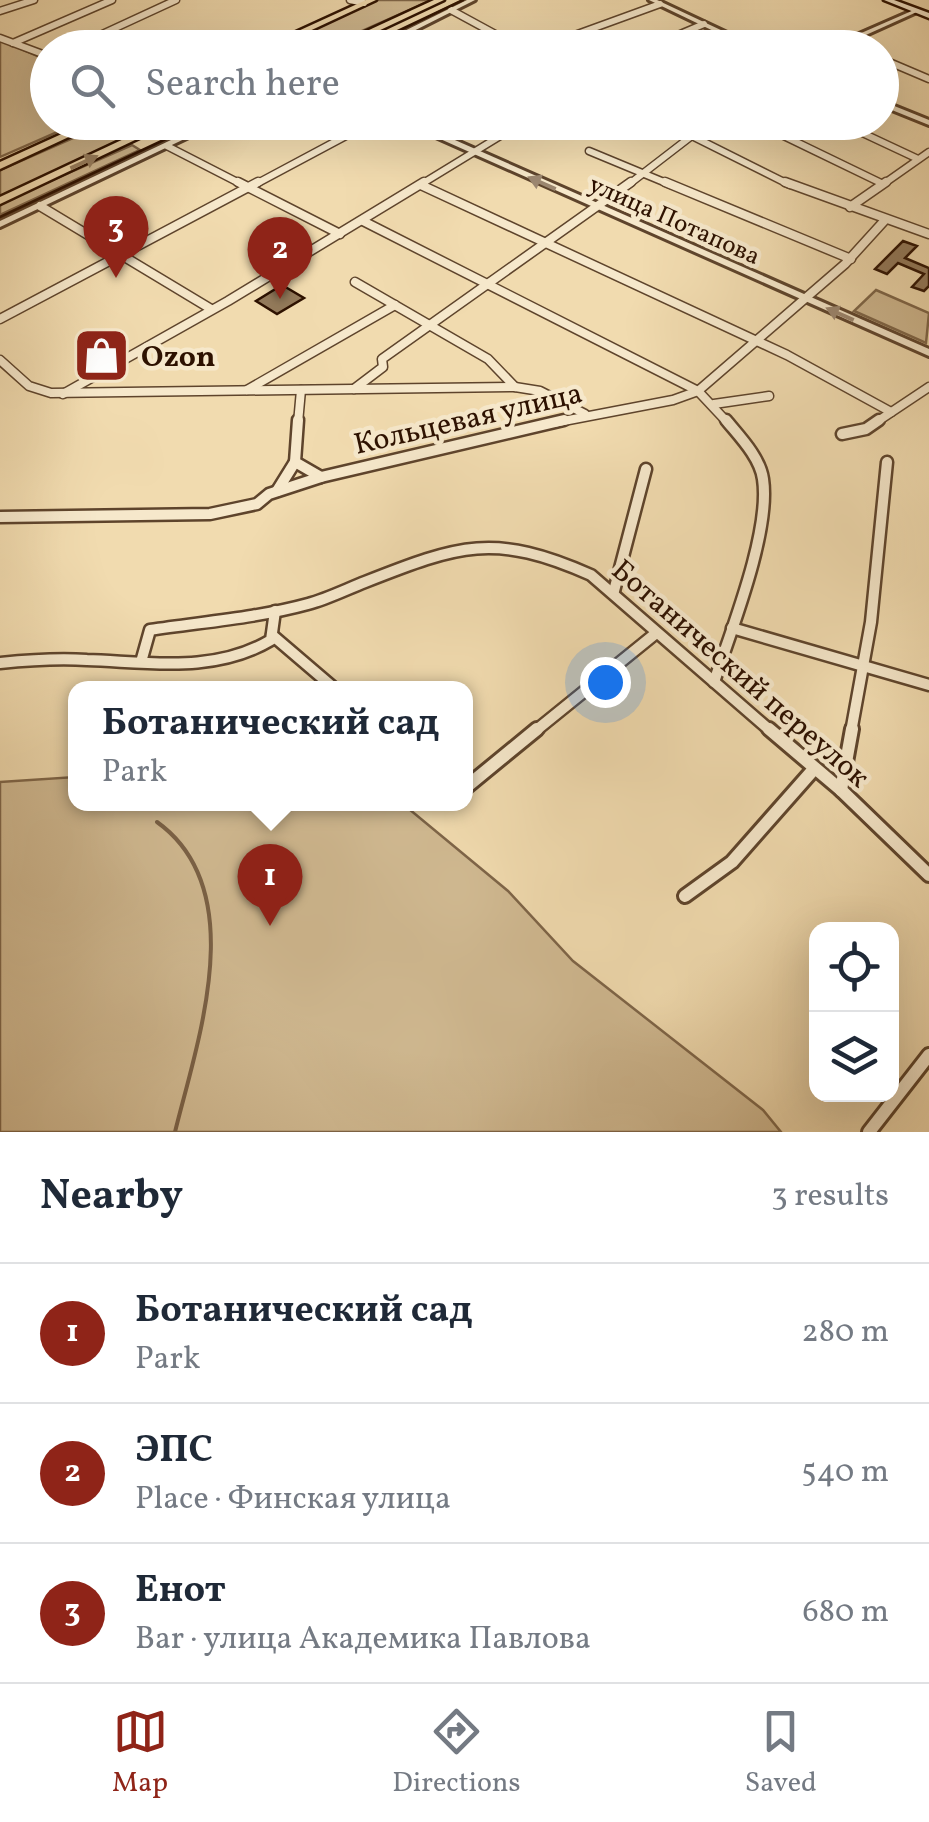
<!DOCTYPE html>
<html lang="en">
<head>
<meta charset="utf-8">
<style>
	body { margin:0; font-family:Vollkorn,serif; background:#f2f2f3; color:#1f2937 }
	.controls { position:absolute; right:30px; bottom:30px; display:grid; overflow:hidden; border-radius:20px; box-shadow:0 10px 40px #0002 }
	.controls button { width:90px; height:90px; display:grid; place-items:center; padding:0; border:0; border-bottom:2px solid #e0e1e3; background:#fff; color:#1f2937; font:50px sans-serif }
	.you { position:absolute; left:605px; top:682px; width:35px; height:35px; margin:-25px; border:8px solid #fff; border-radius:50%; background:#1a73e8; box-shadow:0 0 0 15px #1a73e833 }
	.badge { display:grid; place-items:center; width:65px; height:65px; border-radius:50%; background:#8f2418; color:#fff; font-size:32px; font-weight:700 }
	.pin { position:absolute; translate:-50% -82px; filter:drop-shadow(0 2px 5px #0008) }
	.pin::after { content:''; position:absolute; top:52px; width:35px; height:30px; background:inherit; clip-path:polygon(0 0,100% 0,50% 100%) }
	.popup { position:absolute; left:68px; top:681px; width:405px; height:130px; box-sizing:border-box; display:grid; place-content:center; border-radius:20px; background:#fff; filter:drop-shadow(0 2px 8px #0005); font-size:32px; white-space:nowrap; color:#747a83 }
	.popup b { font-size:38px; color:#1f2937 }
	.popup::after { content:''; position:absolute; left:50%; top:100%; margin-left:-20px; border:20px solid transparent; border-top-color:#fff }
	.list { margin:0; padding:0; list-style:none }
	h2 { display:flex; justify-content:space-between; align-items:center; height:130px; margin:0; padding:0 40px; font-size:42px }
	h2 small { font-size:32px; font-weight:400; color:#747a83 }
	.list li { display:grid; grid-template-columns:65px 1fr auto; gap:30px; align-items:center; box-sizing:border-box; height:140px; padding:0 40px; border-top:2px solid #e0e1e3 }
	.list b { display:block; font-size:38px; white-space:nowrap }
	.list p { margin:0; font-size:32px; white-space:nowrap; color:#747a83 }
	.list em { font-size:32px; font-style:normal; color:#747a83 }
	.icon { flex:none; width:55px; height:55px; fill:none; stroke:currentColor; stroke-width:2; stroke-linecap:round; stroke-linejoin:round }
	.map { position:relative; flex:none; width:929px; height:1132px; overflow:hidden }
	.search { position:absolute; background:#fff; box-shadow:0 10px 40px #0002; left:30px; right:30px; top:30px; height:110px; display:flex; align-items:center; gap:25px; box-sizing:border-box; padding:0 35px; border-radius:55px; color:#747a83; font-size:38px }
	.sheet { height:550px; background:#fff }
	nav { display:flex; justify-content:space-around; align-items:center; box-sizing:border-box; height:140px; border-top:2px solid #e0e1e3; background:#fff; font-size:28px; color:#747a83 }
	nav a { display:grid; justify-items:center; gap:5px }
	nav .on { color:#8f2418 }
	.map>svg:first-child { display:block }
	.green { fill:#d0b991; stroke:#7e6548; stroke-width:2.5 }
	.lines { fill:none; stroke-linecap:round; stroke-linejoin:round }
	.stream { stroke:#7a6146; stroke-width:4 }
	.building { fill:#937a5b; stroke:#2d1100; stroke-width:2.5 }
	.minor-far3-casing { stroke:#5e442c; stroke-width:9 }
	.minor-far2-casing { stroke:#5e442c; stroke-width:11 }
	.minor-far1-casing { stroke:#5e442c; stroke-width:15 }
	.minor-casing { stroke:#5e442c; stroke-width:18 }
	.tertiary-casing { stroke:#5e442c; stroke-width:6 }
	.secondary-casing { stroke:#2d1100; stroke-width:5 }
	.primary-casing { stroke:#2d1100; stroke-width:5 }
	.minor-far3 { stroke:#f6e8cb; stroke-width:6 }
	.minor-far2 { stroke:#f6e8cb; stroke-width:8 }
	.minor-far1 { stroke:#f6e8cb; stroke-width:10 }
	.minor { stroke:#f6e8cb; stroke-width:12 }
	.tertiary { fill:#f6e8cb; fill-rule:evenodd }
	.secondary { fill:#f6e8cb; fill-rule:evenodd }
	.primary { fill:#f1dbaf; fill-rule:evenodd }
	.tram { stroke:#2d1100; stroke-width:2.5 }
	.oneway { fill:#998060 }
	.oneway2 { fill:#9c8770 }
	.labels { text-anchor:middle; stroke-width:9; stroke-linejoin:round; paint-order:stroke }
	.far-street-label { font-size:25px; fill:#2d1100; stroke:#f6e8cb }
	.poi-label { font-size:30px; font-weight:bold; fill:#2d1100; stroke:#f6e8cb; text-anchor:start }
	.street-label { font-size:30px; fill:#2d1100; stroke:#f6e8cb }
</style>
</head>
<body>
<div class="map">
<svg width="929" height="1132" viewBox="0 0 929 1132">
	<rect width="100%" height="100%" fill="#f1dbaf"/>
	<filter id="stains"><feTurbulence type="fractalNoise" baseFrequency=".002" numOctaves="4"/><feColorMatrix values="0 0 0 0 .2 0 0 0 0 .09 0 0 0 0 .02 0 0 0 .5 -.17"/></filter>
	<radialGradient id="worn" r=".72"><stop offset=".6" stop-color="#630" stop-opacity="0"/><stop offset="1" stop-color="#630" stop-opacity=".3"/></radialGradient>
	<!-- green -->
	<g class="green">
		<polygon points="377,0 432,0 326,47 271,48"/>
		<polygon points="0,40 47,60 48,122 78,123 0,157"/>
		<polygon points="98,127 122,141 0,196 0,170"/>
		<polygon points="132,145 140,150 0,215 0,203"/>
		<polygon points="876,290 929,313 926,343 854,311"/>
		<polygon points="75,777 75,804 403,804 508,891 573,961 763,1110 781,1132 0,1132 0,782"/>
	</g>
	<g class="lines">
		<!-- stream -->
		<path class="stream" d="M157,822c95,68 40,220 18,310"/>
	</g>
	<!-- building -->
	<g class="building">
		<polygon points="903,241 917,246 905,258 929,268 929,286 924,291 912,287 924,274 898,263 887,274 875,269"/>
		<polygon points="282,285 304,298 277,314 256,301"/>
	</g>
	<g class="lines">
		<defs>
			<g id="minor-far3">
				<polyline points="350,0 364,3"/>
				<polyline points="451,10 521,48"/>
				<polyline points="0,11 34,0"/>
				<polyline points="0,38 48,56"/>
				<polyline points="842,42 854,48"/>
				<polyline points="13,43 112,0"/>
				<polyline points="72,48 176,0"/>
				<polyline points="539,48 660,4"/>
				<polyline points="679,48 671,38 704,24"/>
				<polyline points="882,59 929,79"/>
				<polyline points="664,122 790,185"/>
				<polyline points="755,122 881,183"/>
				<polyline points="839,122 918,159"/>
				<polyline points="167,146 243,185"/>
				<polyline points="589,151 671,185"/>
				<polyline points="254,185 372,122"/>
				<polyline points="420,185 523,122"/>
				<polyline points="628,185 689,138"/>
				<polyline points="882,185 929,152"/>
			</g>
			<g id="minor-far2">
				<polyline points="238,182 340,234"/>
				<polyline points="665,182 851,259"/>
				<polyline points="785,182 929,234"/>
				<polyline points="421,185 787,355 891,412"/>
				<polyline points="40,206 211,309"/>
				<polyline points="850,207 886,182"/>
				<polyline points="363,221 698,391 728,423"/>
				<polyline points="355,282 488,359 515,387"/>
				<polyline points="0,319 258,182"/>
				<polyline points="0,360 29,386 51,393 515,387 540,391 585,414"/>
				<polyline points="354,389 383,367 382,359 631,182"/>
				<polyline points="247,390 395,305"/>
				<polyline points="63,394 228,301 424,182"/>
				<polyline points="714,404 769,396"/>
				<polyline points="298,423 301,390"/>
				<polyline points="553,423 673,400 698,391 845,264 885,220"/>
				<polyline points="875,423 929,387"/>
			</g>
			<g id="minor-far1">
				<polyline points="298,420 295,462 321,477"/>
				<polyline points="842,434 866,429 879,420"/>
				<polyline points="277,491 295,462"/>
				<polyline points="0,517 210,514 257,504 269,494 321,477 564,420"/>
				<polyline points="614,591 646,469"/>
				<polyline points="732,628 929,685"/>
				<polyline points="272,635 334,688"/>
				<path d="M141,662l9,-32c52,-8 107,-12 158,-26 19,-5 39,-15 57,-22 94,-37 129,-50 226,-7l181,157"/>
				<path d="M0,663c29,-3 58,-5 87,-3 62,2 127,14 184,-20l4,-29"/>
				<path d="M714,682c17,-51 57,-151 49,-203 -3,-22 -24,-43 -37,-59"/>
				<polyline points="534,732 655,634"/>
				<polyline points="851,732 871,622 887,462"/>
			</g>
			<g id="minor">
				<polyline points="769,729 841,790 929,875"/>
				<polyline points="465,788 537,729"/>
				<polyline points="841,790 852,729"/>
				<polyline points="685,896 732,862 814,769"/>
				<polyline points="869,1132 929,1055"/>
			</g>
			<g id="tertiary">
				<polygon points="467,0 475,0 380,48 370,48"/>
				<polygon points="649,0 657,0 759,48 749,48"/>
				<polygon points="914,10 919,11 837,48 827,48"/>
				<polygon points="882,101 929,120 929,125 882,106"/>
				<polygon points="209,122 220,122 0,227 0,221"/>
				<polygon points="402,122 414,122 929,349 929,356"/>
			</g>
			<polygon id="secondary" points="884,0 894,0 929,13 929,18"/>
			<g id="primary">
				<polygon points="366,0 376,0 273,48 261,48"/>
				<polygon points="434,0 444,0 342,48 330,48"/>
				<polygon points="88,122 101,122 0,169 0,162"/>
				<polygon points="160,122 173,122 0,204 0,197"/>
			</g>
		</defs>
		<!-- minor-far3 casing -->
		<use href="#minor-far3" class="minor-far3-casing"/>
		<!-- minor-far2 casing -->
		<use href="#minor-far2" class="minor-far2-casing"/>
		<!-- minor-far1 casing -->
		<use href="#minor-far1" class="minor-far1-casing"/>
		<!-- minor casing -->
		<use href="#minor" class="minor-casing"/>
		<!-- tertiary casing -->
		<use href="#tertiary" class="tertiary-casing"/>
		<!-- secondary casing -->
		<use href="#secondary" class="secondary-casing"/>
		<!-- primary casing -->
		<use href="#primary" class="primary-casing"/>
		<!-- minor-far3 -->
		<use href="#minor-far3" class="minor-far3"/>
		<!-- minor-far2 -->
		<use href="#minor-far2" class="minor-far2"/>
		<!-- minor-far1 -->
		<use href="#minor-far1" class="minor-far1"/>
		<!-- minor -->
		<use href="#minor" class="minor"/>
		<!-- tertiary -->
		<use href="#tertiary" class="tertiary"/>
		<!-- secondary -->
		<use href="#secondary" class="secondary"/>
		<!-- primary -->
		<use href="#primary" class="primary"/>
		<!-- tram -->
		<g class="tram">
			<polyline points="362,48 463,0"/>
			<polyline points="0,217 202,122"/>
		</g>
	</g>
	<!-- one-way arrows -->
	<defs><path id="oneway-solid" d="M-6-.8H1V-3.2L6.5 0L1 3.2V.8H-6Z" transform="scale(2.5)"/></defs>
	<use class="oneway" href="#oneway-solid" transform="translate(84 162) rotate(-25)"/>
	<g class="oneway2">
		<use href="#oneway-solid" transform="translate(542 183) rotate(-156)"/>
		<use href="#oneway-solid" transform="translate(840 314) rotate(-156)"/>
	</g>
	<!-- icons -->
	<defs>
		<symbol id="shop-square" viewBox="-11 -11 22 22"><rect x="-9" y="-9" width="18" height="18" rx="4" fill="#8f2418" stroke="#f6e8cb"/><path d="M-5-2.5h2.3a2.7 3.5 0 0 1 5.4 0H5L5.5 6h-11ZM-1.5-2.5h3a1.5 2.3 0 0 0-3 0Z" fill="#fff"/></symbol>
	</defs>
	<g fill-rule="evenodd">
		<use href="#shop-square" x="70" y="324" width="63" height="63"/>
	</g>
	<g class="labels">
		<!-- far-street labels -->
		<g class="far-street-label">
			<text transform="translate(675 219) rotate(24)" y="9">улица Потапова</text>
		</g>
		<!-- poi labels -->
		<g class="poi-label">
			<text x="141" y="366">Ozon</text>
		</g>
		<!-- street labels -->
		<g class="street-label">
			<text transform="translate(468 418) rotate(-13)" y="10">Кольцевая улица</text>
			<text transform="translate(741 673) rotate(41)" y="10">Ботанический переулок</text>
		</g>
	</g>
	<rect width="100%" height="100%" filter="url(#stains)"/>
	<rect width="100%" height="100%" fill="url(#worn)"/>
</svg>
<div class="controls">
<button><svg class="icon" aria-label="locate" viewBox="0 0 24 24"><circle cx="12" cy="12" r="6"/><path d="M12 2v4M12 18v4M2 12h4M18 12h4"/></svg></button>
<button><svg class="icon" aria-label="layers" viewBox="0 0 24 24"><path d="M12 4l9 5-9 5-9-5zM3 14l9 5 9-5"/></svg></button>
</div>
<div class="you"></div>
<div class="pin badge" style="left:270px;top:926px">1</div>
<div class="popup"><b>Ботанический сад</b>Park</div>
<div class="pin badge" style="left:280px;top:299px">2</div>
<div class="pin badge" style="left:116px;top:278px">3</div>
<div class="search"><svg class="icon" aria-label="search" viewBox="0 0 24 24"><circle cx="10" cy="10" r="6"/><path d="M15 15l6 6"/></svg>Search here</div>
</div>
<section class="sheet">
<h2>Nearby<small>3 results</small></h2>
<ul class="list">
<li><span class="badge">1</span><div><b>Ботанический сад</b><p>Park</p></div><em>280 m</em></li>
<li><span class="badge">2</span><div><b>ЭПС</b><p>Place · Финская улица</p></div><em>540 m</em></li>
<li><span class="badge">3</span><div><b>Енот</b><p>Bar · улица Академика Павлова</p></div><em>680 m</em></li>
</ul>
</section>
<nav>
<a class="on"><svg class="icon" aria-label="map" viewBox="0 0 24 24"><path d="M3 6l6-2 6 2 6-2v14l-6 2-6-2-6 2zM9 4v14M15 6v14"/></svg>Map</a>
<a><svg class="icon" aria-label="directions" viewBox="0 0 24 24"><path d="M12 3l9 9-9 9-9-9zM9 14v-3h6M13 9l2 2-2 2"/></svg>Directions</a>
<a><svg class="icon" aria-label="saved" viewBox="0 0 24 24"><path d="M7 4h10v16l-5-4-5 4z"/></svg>Saved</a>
</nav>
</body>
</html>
